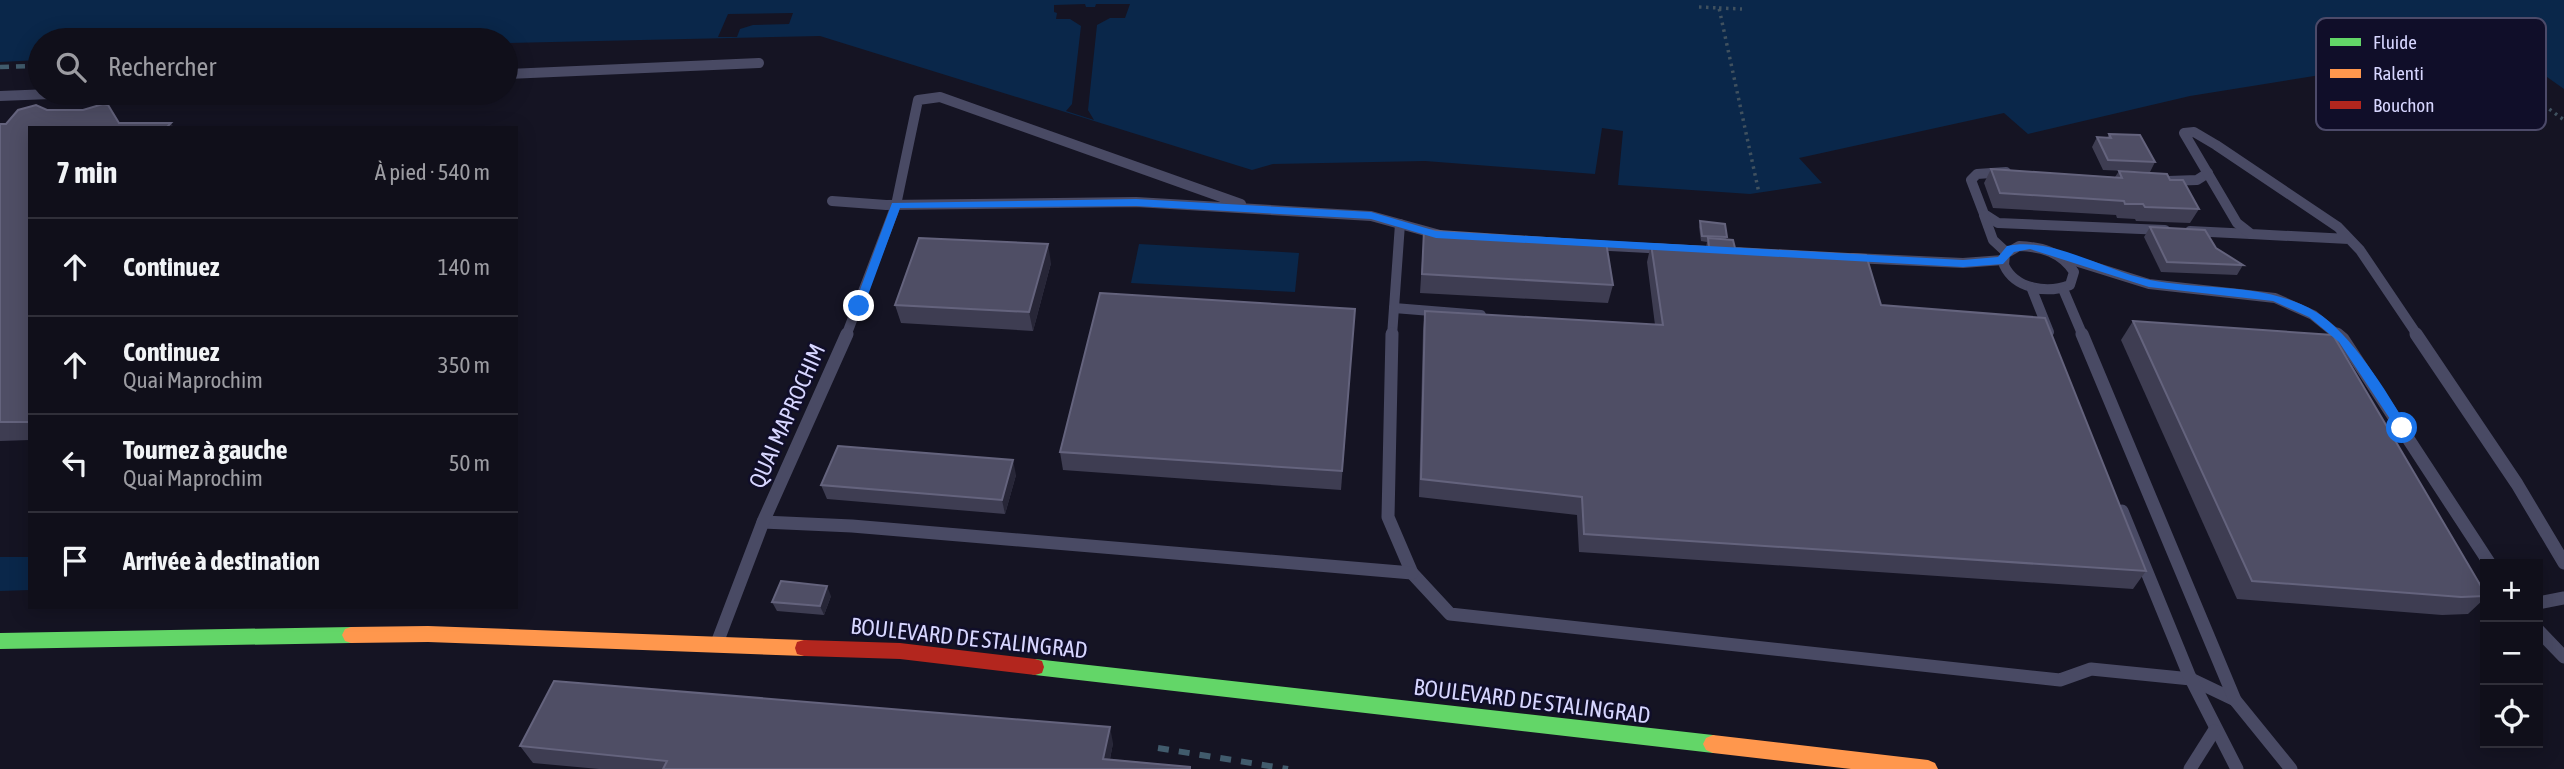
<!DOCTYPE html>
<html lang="fr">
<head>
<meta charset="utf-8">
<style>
	body { margin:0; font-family:"Asap Condensed",sans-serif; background:#1e1d27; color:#f1f3f6 }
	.controls { position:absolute; right:21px; bottom:21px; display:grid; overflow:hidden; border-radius:0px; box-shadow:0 4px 18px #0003 }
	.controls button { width:63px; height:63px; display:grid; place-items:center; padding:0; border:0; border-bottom:2px solid #302f39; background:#100f1a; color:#f1f3f6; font:35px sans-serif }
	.stop { position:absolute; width:21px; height:21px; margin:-16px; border:5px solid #1a73e8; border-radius:50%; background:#fff }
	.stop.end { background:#1a73e8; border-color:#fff; box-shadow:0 2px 7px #0008 }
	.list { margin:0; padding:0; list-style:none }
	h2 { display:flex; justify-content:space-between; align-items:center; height:91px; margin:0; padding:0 28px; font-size:30px }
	h2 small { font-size:23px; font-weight:400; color:#9c9ca2 }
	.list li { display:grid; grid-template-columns:46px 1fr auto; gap:21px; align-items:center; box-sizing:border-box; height:98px; padding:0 28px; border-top:2px solid #302f39 }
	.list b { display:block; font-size:26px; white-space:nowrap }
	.list p { margin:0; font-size:23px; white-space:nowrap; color:#9c9ca2 }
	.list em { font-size:23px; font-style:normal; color:#9c9ca2 }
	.icon { flex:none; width:38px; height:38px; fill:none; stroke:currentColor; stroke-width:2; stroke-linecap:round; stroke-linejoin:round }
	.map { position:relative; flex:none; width:2564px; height:769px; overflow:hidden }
	.search { position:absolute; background:#100f1a; box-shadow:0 4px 18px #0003; left:28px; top:28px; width:490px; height:77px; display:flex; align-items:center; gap:18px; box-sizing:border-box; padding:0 24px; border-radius:38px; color:#9c9ca2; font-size:26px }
	.panel { position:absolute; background:#100f1a; box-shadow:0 4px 18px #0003; left:28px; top:126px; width:490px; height:483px; border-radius:0px }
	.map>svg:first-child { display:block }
	.water { fill:#0a274a }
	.pier { fill:#151423 }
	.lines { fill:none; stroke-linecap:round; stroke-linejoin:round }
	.path { stroke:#40515f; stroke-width:3.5; stroke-dasharray:2.5 4.5; stroke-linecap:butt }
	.lane-far1 { stroke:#494a64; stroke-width:10 }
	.lane { stroke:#494a64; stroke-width:13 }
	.fast { fill:#63d668; fill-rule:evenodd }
	.slow { fill:#ff974d; fill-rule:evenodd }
	.jam { fill:#b3261e; fill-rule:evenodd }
	.rail-far1 { stroke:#415b6c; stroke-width:4.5; stroke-dasharray:9 7; stroke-linecap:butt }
	.rail { stroke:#415b6c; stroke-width:6; stroke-dasharray:11 10; stroke-linecap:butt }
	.wall { fill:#3e3d52 }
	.shaded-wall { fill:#272637 }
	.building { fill:#4f4e65; stroke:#64637d; stroke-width:2 }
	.route { fill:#1a73e8 }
	.labels { text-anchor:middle; stroke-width:5; stroke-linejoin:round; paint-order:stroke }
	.street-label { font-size:23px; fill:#d7d6ff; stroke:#100e29 }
	.key { fill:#100e29; stroke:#4c4a69; stroke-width:2 }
	.key-label { font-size:19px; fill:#d7d6ff }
</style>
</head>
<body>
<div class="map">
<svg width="2564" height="769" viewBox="0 0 2564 769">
	<rect width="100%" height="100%" fill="#151423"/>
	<!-- water -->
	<g class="water">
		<polygon points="0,0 2564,0 2564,89 2516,55 2364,68 2190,96 2028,134 2004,113 1799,158 1822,183 1750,194 1618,185 1623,131 1602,128 1595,174 1425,161 1273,164 1252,170 820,36 506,43 506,40 40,40 40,60 0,62"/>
		<polygon points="1139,244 1299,253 1295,292 1131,283"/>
		<polygon points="0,557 30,557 30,590 0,591"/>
	</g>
	<!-- pier -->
	<g class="pier">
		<polygon points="1085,4 1086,7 1095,7 1096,4 1130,4 1125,18 1110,18 1097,25 1088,110 1094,120 1066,111 1072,104 1081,26 1070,19 1056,19 1057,13 1054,12 1054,5"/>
		<polygon points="793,13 789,24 753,25 740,29 737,37 718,37 728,14"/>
	</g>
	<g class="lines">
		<!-- path -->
		<g class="path">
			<polyline points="1699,7 1719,8 1759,193"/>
			<polyline points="1719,8 1742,9"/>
			<polyline points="2510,80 2564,120"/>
		</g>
		<!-- lane-far1 -->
		<g class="lane-far1">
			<polyline points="506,74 759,63"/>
			<polyline points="0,96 76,93"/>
			<polyline points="2006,172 1977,174 1971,180 1984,214 1998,223 2165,230"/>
			<polyline points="2168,181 2197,180 2208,173"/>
			<polyline points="832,201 886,205 1136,202 1371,216 1440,235"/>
			<polyline points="1984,215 1993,240 2006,252"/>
			<polyline points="2190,231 2251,234"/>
			<polyline points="2349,239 2251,234 2237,223 2184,133 2194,132 2216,145 2338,227 2360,250 2418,336"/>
			<polyline points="1591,245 1667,249"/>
			<path d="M2019,246c23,1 42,6 55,26l-4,13c-23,9 -55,4 -66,-20l1,-11z"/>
			<polyline points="2059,256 2149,284 2275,298 2313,315 2339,336"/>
			<polyline points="1853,258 1963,263 2003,260"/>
			<polyline points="2031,287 2049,332"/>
			<polyline points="2063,289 2083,336"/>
			<polyline points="1394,308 1481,315"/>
			<polyline points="846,336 896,205 918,100 940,97 1241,204"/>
			<polyline points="1392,336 1400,224"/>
		</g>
		<!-- lane -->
		<g class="lane">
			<polyline points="1392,334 1388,517 1412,573 1450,614 2060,680 2091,669 2191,679 2235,700"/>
			<polyline points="2082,334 2235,700 2291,769"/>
			<polyline points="2337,334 2343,339 2490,564"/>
			<polyline points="2416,334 2517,484 2564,563"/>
			<polyline points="2122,511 2189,675 2237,769"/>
			<polyline points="763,522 852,526 1412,573"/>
			<polyline points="2538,603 2564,598"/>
			<polyline points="2538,630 2564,657"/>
			<polyline points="717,643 763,522 847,334"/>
			<polyline points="2190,769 2214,731"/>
		</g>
		<!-- fast -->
		<g class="fast">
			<polygon points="351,627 357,629 360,635 357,641 351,643 0,649 0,633"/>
			<polygon points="1035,659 1713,735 1720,738 1723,744 1720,750 1713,753 1035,675 1028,673 1026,667 1028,661"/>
		</g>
		<!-- slow -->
		<g class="slow">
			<polygon points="428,626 804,640 811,642 813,648 811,654 804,656 428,642 351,643 345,641 342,635 345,629 351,627"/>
			<polygon points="1713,735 1928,760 1935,763 1938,769 1851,769 1713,753 1706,750 1703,744 1706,738"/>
		</g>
		<!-- jam -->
		<polygon class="jam" points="804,640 900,643 1035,659 1042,661 1044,667 1042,673 1035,675 900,659 804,656 797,654 795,648 797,642"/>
		<!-- rail-far1 -->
		<polyline class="rail-far1" points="0,67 29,66"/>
		<!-- rail -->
		<polyline class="rail" points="1158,748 1288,769"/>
	</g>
	<!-- wall -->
	<g class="wall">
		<polygon points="0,124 30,128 30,440 0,441"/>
		<polygon points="2109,134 2155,162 2150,172 2103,170 2092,147 2097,137 2107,138"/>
		<polygon points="1991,169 2115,177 2119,171 2170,180 2199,209 2190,223 2136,221 2135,219 2117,218 2116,215 1993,208 1984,183"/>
		<polygon points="1700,221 1727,237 1726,239 1735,248 1881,305 2146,571 2133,589 1579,552 1577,515 1419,497 1423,330 1425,311 1655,325 1647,262 1651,244 1706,247 1707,242 1701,241 1699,227"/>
		<polygon points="2150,227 2216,248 2243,265 2237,275 2161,272 2144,237"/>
		<polygon points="1424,230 1613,285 1608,303 1420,293"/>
		<polygon points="1051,263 1033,331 901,323 895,305"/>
		<polygon points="1355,309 1341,490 1063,470 1060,452"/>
		<polygon points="2133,321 2485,593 2485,598 2468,614 2442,615 2237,599 2121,340"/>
		<polygon points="1016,475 1005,514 827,499 821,485"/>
		<polygon points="831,596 824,615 777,611 772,602"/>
		<polygon points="1113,743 1110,759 1190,767 1191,769 599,769 533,763 520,746"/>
	</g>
	<!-- shaded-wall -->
	<g class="shaded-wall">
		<polygon points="171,123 174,128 166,128"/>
		<polygon points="1048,244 1051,263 1033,331 1029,312"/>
		<polygon points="1013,460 1016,475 1005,514 1002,500"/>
		<polygon points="827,586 831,596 824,615 820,606"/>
		<polygon points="1110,727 1113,743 1108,769 1103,759"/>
	</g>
	<!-- building -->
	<g class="building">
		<polygon points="103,104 108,105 119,123 171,123 166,128 30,128 30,422 0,422 0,124 6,124 18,110 36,105 47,110 83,110"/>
		<polygon points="2109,134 2140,135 2155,162 2108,160 2097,137 2111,138"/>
		<polygon points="1991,169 2122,178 2119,171 2167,174 2170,180 2183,180 2199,209 2145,207 2143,204 2125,204 2124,201 2000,193"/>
		<polygon points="1700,221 1725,224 1727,237 1702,236"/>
		<polygon points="2150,227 2205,230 2216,248 2243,265 2167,262"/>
		<polygon points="1424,230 1606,242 1613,285 1422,274"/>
		<polygon points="919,238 1048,244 1029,312 895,305"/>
		<polygon points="1708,238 1733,240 1735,248 1866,255 1881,305 2045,318 2146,571 1584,534 1582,497 1421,479 1425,311 1663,325 1651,244 1709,247"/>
		<polygon points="1100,293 1355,309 1342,471 1060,452"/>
		<polygon points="2133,321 2333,335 2485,593 2485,596 2461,597 2252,581"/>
		<polygon points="838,446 1013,460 1002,500 821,485"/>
		<polygon points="781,581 827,586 820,606 772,602"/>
		<polygon points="554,681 1110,727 1103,759 1190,767 1190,769 663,769 667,761 520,746"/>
	</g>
	<!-- route -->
	<path class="route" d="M1136,199l235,13 65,19 527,29 35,-3 9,-11c45,-10 98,25 143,34 55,11 116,2 166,32 35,21 71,80 92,116l-1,3h-9l-59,-89 -30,-25 -36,-16 -124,-14 -119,-38 -16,3 -11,12 -40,3 -527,-29 -65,-19 -235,-13 -236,2 -36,98 -5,4 -5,-4 38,-103z"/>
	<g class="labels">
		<!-- street labels -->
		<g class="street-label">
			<text transform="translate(787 416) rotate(-66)" y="8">QUAI MAPROCHIM</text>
			<text transform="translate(969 638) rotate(6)" y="8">BOULEVARD DE STALINGRAD</text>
			<text transform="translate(1532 701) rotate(7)" y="8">BOULEVARD DE STALINGRAD</text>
		</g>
	</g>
	<!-- legend -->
	<rect x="2316" y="18" width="230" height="112" rx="10" class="key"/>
	<rect x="2330" y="38" width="31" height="8" fill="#63d668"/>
	<rect x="2330" y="69" width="31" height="9" fill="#ff974d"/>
	<rect x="2330" y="101" width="31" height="8" fill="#b3261e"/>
	<g class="key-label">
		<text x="2373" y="49">Fluide</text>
		<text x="2373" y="80">Ralenti</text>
		<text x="2373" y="112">Bouchon</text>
	</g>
</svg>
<div class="controls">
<button>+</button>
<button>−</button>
<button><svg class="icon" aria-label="locate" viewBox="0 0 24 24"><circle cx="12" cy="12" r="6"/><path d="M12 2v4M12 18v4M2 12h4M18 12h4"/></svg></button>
</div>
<div class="stop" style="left:2402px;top:428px"></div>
<div class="stop end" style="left:859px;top:306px"></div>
<div class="search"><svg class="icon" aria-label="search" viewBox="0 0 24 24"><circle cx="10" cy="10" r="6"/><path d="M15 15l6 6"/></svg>Rechercher</div>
<section class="panel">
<h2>7 min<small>À pied · 540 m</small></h2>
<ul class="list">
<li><svg class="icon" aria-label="ahead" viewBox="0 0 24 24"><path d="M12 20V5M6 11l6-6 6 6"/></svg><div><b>Continuez</b></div><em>140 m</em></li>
<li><svg class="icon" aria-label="ahead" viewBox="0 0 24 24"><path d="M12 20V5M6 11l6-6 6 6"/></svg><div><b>Continuez</b><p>Quai Maprochim</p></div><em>350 m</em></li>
<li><svg class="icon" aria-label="left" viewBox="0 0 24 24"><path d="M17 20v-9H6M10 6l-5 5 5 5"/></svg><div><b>Tournez à gauche</b><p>Quai Maprochim</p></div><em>50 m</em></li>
<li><svg class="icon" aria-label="arrive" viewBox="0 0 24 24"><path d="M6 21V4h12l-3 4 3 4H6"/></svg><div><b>Arrivée à destination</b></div></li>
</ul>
</section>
</div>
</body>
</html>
